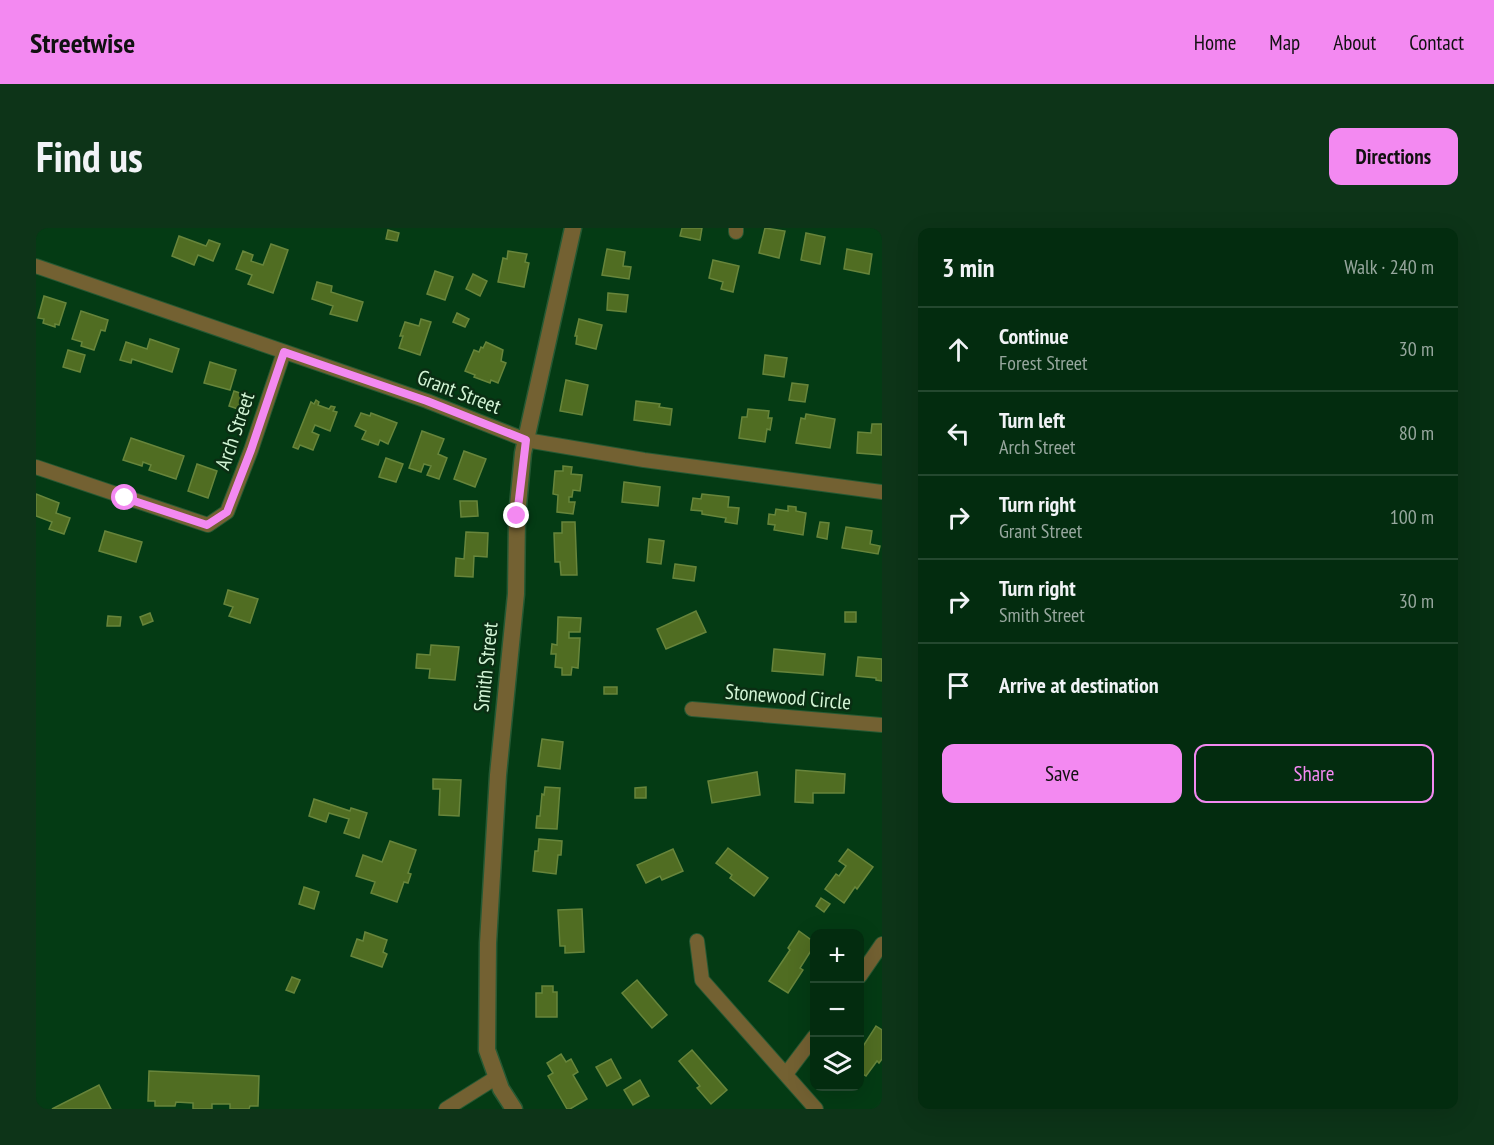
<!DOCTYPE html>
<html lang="en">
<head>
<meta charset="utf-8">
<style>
	body { margin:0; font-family:"PT Sans Narrow",sans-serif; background:#0d3418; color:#f1f3f6 }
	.controls { position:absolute; right:18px; bottom:18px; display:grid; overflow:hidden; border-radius:12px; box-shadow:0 6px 24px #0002 }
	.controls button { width:54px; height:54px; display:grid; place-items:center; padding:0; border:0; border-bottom:2px solid #24482f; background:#032c0f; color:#f1f3f6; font:30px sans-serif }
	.stop { position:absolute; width:18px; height:18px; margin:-14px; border:4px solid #f389f1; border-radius:50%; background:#fff }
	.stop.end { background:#f389f1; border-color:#fff; box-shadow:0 2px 6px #0008 }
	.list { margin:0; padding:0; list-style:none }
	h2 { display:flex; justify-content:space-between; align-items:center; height:78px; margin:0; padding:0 24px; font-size:26px }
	h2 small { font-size:20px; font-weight:400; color:#97a79e }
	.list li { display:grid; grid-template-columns:39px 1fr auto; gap:18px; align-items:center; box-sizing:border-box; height:84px; padding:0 24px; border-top:2px solid #24482f }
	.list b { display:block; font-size:22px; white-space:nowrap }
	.list p { margin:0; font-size:20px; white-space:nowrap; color:#97a79e }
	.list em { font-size:20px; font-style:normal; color:#97a79e }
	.actions { display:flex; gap:12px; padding:18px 24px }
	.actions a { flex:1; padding:14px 0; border:2px solid #f389f1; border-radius:12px; text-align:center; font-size:21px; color:#f389f1 }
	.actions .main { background:#f389f1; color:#111 }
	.icon { flex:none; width:33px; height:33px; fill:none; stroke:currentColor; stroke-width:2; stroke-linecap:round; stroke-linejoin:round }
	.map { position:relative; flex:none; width:846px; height:881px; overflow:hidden; border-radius:12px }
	header { display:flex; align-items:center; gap:36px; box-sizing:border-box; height:84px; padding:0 30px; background:#f389f1; color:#111 }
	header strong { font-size:28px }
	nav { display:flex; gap:33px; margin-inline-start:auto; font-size:21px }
	.intro { display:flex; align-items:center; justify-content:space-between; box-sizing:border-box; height:144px; padding:0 36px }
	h1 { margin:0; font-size:42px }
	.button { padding:15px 27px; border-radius:12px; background:#f389f1; color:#111; font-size:21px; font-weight:700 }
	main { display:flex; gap:36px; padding:0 36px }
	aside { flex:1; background:#032c0f; border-radius:12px; box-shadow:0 6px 24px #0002 }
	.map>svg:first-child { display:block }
	.building { fill:#506d22; stroke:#67853b; stroke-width:1.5 }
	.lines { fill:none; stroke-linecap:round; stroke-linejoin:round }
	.minor-casing { stroke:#255933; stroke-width:16 }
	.tertiary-casing { stroke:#255933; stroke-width:19 }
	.minor { stroke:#736132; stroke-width:14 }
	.tertiary { stroke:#736132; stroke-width:16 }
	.route { stroke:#f389f1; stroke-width:8 }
	.labels { text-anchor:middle; stroke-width:5; stroke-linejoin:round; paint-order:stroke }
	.street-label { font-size:21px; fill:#d3f5d6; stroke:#0a2e13 }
</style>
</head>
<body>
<header>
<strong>Streetwise</strong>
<nav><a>Home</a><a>Map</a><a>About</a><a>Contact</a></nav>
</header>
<div class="intro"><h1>Find us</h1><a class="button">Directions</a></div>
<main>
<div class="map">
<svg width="846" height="881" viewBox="0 0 846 881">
	<rect width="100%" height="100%" fill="#043b14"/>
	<!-- building -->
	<g class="building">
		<polygon points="646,0 666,0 664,12 644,8"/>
		<polygon points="729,0 749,3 743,30 723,25"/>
		<polygon points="352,2 363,5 361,13 350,11"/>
		<polygon points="770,5 789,9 784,36 765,32"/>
		<polygon points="143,8 170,18 173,12 184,16 177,33 162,27 158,37 136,28"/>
		<polygon points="235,16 252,22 237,65 212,56 216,47 200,41 207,23 217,27 215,33 227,37"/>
		<polygon points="571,21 589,24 587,38 595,39 593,51 566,47"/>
		<polygon points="811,21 836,26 833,46 808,41"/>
		<polygon points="472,23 491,26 489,34 493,35 488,59 462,54 467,30 471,31"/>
		<polygon points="677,32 703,38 697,64 685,61 687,54 673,50"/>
		<polygon points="399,43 417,49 409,72 391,66"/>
		<polygon points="437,46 451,53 444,68 430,61"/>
		<polygon points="281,54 296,58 295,64 327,74 321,93 294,86 297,78 276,71"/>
		<polygon points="572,65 592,67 590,84 571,82"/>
		<polygon points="8,68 30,75 23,97 19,96 19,99 7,95 8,91 2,90"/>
		<polygon points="45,83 72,92 69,103 65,102 58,122 45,118 46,114 36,111"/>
		<polygon points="421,85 433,91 429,99 417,94"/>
		<polygon points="385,91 395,94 384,127 363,120 367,108 364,108 369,94 383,98"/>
		<polygon points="543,91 566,97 560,121 540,116 541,108 539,108"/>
		<polygon points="114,111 143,121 136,144 96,131 95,135 84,132 90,114 111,121"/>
		<polygon points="450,114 467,122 465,133 470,135 462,155 455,152 454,155 438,149 439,147 429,143 438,122 443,124 445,119 447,120"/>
		<polygon points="32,122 49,127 44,144 27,139"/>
		<polygon points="729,127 751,130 748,149 727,146"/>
		<polygon points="174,134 200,142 194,162 168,155"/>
		<polygon points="530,152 552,157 546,187 524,183"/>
		<polygon points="756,155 772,157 769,174 753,172"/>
		<polygon points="198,163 210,167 205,182 193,178"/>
		<polygon points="280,172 283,174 282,177 293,181 295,178 299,179 297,183 301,184 294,203 279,197 276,204 283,207 277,222 264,217 262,221 257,219 275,174 278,176"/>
		<polygon points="600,173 624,176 623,179 636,181 634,197 598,192"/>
		<polygon points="712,181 733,183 732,190 736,190 734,202 731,201 729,214 703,210 706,189 711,189"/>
		<polygon points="325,185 334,188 335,185 361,195 352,216 344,212 342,217 326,211 330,203 319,198"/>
		<polygon points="770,186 799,191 794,220 760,215 765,190 769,191"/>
		<polygon points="836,196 846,196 846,227 821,225 822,204 835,205"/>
		<polygon points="386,203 408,211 402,226 411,230 403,251 391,247 395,238 388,236 385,244 373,240"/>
		<polygon points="95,210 148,228 140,251 113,242 115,237 107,234 106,238 87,232"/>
		<polygon points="428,223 450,231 439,259 418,251"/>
		<polygon points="350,230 367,236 360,254 343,249"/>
		<polygon points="161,236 181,243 172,270 152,263"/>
		<polygon points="527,238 536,239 535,246 546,247 544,263 537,262 536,269 533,269 533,274 539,274 537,286 521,284 522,267 517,266 519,243 527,243"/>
		<polygon points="588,254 624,259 622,278 586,274"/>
		<polygon points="0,266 23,275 20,285 34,290 28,306 13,301 16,294 0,288"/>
		<polygon points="666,266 693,269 692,279 703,280 701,296 689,294 690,290 666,286 666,283 655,282 657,270 665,271"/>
		<polygon points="424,273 441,273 442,288 425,289"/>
		<polygon points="752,278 760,279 760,283 770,285 767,307 738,302 739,297 732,296 733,286 739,287 740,281 752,283"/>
		<polygon points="526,294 539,294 541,347 525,347 524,334 519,334 518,305 526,305"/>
		<polygon points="784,294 793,295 791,311 781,309"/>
		<polygon points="810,299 836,303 834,316 844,318 842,326 806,320"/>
		<polygon points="69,303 106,314 100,334 63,323"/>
		<polygon points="430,304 452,305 451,329 438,328 437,349 419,348 420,330 428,331"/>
		<polygon points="613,311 628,313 625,336 611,334"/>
		<polygon points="639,336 660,339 658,353 637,350"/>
		<polygon points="192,362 222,371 214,395 193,388 197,379 188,376"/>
		<polygon points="660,383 670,404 630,421 621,401"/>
		<rect x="809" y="384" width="11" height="10"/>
		<polygon points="114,385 117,393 107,397 104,389"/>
		<polygon points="72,388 85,389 84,398 71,398"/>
		<polygon points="522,389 545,390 544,404 533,404 533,410 544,410 542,440 536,439 535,447 526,447 526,440 519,439 520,426 515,426 516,416 521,417"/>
		<polygon points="395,417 423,419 419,452 393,450 394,441 380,440 381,426 394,427"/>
		<polygon points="738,421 789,426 787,447 736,443"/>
		<polygon points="822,429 846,431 846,453 840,452 840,450 820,448"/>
		<rect x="568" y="459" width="13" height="7"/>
		<polygon points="506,511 527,514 524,541 502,538"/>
		<polygon points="760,542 809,546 808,565 777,565 777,575 759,574"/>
		<polygon points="721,544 724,567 676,575 672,553"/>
		<polygon points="397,551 425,552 423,588 403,587 404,561 397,561"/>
		<polygon points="509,559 524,560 521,601 500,600 501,588 504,588 506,566 508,567"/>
		<polygon points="610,559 610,570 599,570 599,560"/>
		<polygon points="278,571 314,583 315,580 331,585 323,610 308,605 313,591 293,585 290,594 273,588"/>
		<polygon points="503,611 526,613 525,627 522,627 520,646 497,643 499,623 502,623"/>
		<polygon points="354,613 380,622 372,645 375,646 372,655 368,654 361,674 335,665 339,654 320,648 327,627 346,634"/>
		<polygon points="692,620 732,650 718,668 694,650 696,647 680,635"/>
		<polygon points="637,621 647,643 626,652 624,648 610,655 601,637"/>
		<polygon points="812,621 837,639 821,661 819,659 808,675 789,661 800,646 803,648 810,638 803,633"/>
		<polygon points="268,659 283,664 278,681 263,676"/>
		<polygon points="785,670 794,676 788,684 780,678"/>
		<polygon points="546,681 548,724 529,725 529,718 524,718 522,682"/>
		<polygon points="763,703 778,714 778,718 764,740 767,742 752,765 733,753 754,722 752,720"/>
		<polygon points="329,704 351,712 347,724 351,726 346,739 315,728 321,711 327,713"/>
		<polygon points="256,749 264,752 258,765 250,762"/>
		<polygon points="601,752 631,787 616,800 586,765"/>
		<polygon points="506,758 517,758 517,764 521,764 521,789 500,789 500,765 506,765"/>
		<polygon points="840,798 846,802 846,831 843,835 841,833 830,848 824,844 824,823"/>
		<polygon points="656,822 691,862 675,876 661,860 664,858 643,833"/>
		<polygon points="525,826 530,834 535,831 542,844 537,847 551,871 534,881 531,881 512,848 517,845 511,835"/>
		<polygon points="575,831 585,850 571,858 560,839"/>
		<polygon points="113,843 223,848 222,878 214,878 213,881 194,881 194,876 176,876 176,881 157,881 157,875 140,874 139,878 119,878 119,873 112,873"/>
		<polygon points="604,852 613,868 597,877 588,862"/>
		<polygon points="63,857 75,881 16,881"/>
	</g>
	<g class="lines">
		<defs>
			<g id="minor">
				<polyline points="700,4 700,0"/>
				<polyline points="0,38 391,173 490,212 608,232 846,264"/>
				<polyline points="0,239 172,297 191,284 215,222 248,124"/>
				<polyline points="656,481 846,497"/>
				<polyline points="661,713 666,752 780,881"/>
				<polyline points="824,748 846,716"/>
				<polyline points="750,846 778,809"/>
				<polyline points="410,881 461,849"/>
			</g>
			<polyline id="tertiary" points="478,881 465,861 451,822 452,715 462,547 480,366 481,288 487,225 537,0"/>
		</defs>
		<!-- minor casing -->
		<use href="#minor" class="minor-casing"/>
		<!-- tertiary casing -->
		<use href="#tertiary" class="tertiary-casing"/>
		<!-- minor -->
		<use href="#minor" class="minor"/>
		<!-- tertiary -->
		<use href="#tertiary" class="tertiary"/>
	</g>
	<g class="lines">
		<!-- route -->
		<polyline class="route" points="89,270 171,297 191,284 215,222 248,124 391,173 490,212 481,288"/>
	</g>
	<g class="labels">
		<!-- street labels -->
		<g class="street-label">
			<text transform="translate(423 164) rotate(21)" y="7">Grant Street</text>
			<text transform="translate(199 203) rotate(-71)" y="7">Arch Street</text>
			<text transform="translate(450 439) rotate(-84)" y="7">Smith Street</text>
			<text transform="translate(752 469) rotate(5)" y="7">Stonewood Circle</text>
		</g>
	</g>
</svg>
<div class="controls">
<button>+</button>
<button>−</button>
<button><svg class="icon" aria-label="layers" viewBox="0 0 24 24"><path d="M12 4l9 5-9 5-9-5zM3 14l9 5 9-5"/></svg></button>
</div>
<div class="stop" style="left:89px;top:270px"></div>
<div class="stop end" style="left:481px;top:288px"></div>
</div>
<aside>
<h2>3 min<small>Walk · 240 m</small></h2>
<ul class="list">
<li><svg class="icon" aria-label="ahead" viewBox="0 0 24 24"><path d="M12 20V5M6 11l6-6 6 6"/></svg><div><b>Continue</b><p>Forest Street</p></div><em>30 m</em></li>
<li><svg class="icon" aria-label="left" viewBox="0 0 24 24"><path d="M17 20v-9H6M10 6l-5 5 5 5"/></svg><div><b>Turn left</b><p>Arch Street</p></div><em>80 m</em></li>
<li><svg class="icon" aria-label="right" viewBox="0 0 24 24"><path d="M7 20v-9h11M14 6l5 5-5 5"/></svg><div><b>Turn right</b><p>Grant Street</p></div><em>100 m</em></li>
<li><svg class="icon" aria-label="right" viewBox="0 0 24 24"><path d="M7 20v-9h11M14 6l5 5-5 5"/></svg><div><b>Turn right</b><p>Smith Street</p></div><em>30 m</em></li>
<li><svg class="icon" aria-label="arrive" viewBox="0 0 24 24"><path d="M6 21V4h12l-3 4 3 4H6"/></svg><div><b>Arrive at destination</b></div></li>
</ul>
<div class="actions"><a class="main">Save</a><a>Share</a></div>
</aside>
</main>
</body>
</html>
